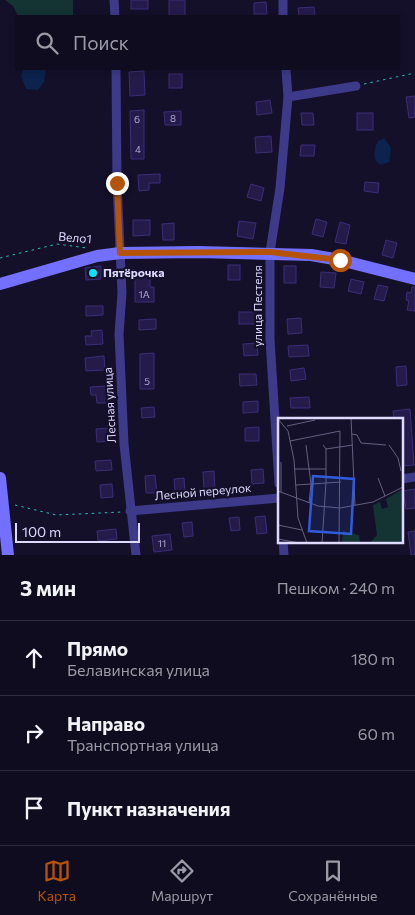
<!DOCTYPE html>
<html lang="ru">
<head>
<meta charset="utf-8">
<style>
	body { margin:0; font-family:Commissioner,sans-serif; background:#181529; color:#f1f3f6 }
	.scale { position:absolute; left:15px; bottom:12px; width:125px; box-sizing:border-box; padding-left:5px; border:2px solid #ddd9ff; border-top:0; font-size:14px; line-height:18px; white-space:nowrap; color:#ddd9ff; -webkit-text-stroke:4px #14102a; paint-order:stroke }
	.stop { position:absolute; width:15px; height:15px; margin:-11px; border:4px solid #b45309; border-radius:50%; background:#fff }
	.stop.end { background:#b45309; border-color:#fff; box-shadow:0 1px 5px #0008 }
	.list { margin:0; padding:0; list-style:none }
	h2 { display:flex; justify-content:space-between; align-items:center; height:65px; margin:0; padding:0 20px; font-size:21px }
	h2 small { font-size:16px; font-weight:400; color:#9b9ba5 }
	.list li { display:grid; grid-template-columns:32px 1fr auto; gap:15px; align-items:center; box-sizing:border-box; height:75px; padding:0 20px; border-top:1px solid #2f2c3e }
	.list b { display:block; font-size:19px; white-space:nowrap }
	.list p { margin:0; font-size:16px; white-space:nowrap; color:#9b9ba5 }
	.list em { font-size:16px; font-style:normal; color:#9b9ba5 }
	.icon { flex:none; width:28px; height:28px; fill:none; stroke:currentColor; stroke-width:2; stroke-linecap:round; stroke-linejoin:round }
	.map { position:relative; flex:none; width:415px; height:555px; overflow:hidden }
	.search { position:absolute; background:#0f0c20; box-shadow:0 2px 8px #0003; left:15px; right:15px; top:15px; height:55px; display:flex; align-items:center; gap:12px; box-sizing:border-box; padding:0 18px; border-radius:0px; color:#9b9ba5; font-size:19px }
	.sheet { height:290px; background:#0f0c20 }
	nav { display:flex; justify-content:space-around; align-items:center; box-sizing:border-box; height:70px; border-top:1px solid #2f2c3e; background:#0f0c20; font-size:14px; color:#9b9ba5 }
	nav a { display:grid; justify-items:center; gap:2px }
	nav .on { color:#b45309 }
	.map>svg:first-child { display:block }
	.green { fill:#133433 }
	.water { fill:#0b234d }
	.building { fill:#251b4b; stroke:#3c2d78 }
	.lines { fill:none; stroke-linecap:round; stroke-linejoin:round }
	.path { stroke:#2dbeb6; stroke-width:1; stroke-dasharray:2.5 4; stroke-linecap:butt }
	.street { stroke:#3d3a8a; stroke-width:9 }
	.secondary { stroke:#7470ff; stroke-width:12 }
	.route { stroke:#b45309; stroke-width:6 }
	.poi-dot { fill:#05e5ff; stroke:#14102a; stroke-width:2 }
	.labels { text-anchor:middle; stroke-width:4.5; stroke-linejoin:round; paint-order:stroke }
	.number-label { font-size:10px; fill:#afaad2 }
	.street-label { font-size:12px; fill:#ddd9ff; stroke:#14102a }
	.poi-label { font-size:12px; font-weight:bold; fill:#ddd9ff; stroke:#14102a; text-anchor:start }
	.inset-road { fill:none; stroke:#64607f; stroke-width:1 }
	.view { fill:#305cdc; fill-opacity:0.15; stroke:#305cdc; stroke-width:2.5 }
	.inset-edge { fill:none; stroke:#ddd9ff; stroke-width:2.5 }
</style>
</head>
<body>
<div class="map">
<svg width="415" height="555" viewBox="0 0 415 555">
	<rect width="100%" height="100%" fill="#14102a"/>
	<!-- green -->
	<polygon class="green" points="5,0 73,0 73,16 18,16 13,6"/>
	<!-- water -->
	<g class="water">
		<polygon points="23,69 46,69 44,82 38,90 26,89 21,76"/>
		<path d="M384,138l7,10 -2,14 -7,3c-10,-3 -8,-14 -5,-23z"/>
	</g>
	<!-- building -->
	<g class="building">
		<rect x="131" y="0" width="17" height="9"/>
		<rect x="169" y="0" width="16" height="16"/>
		<polygon points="266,2 267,14 254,14 254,3"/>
		<polygon points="314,7 315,16 299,16 298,8"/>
		<polygon points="144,71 145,95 130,96 129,72"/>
		<rect x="169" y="74" width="13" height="14"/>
		<polygon points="415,96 415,117 409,118 406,97"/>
		<polygon points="270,100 272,113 257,115 256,102"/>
		<polygon points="144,110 144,159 131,159 130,111"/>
		<polygon points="181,111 181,125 165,125 164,112"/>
		<polygon points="301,113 313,113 314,125 302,125"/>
		<rect x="357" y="113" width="16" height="17"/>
		<polygon points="271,136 272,152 256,153 255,137"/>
		<polygon points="301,145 315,145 314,156 300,156"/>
		<polygon points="160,174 160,183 149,183 149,190 139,191 138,175"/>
		<polygon points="365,182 379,183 378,193 364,191"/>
		<polygon points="251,184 264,188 261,201 247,197"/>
		<polygon points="316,219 327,222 323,237 312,234"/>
		<polygon points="133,220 150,220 150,235 133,236"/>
		<polygon points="239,221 256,223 253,239 237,236"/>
		<polygon points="340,222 350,225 346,244 335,242"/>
		<polygon points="174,223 174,240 163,240 162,224"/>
		<polygon points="386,240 397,243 393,258 382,255"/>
		<rect x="228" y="265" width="12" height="15"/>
		<polygon points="101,266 101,279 86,280 85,268"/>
		<rect x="284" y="266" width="12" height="17"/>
		<polygon points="135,272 150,272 150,287 154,287 154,302 135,302"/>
		<polygon points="321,272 336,273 334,288 320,287"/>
		<polygon points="351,279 364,282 361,294 348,291"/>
		<polygon points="378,285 388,287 384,301 374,299"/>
		<polygon points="412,287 415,287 415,311 407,310 409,301 406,300 407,292 411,293"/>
		<polygon points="86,306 103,306 103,315 86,316"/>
		<rect x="239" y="312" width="18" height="12"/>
		<polygon points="301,318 302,333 288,334 287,319"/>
		<polygon points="156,319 156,329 139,330 139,320"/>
		<polygon points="102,330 103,344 86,345 85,336 92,336 91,331"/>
		<polygon points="257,343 258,355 244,356 243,344"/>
		<polygon points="308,345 309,356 289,357 288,346"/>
		<polygon points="154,353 154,389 140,389 140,354"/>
		<polygon points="104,356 105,370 86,371 85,358"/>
		<polygon points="406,366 407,385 397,386 396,367"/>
		<polygon points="304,368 306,379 291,381 290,370"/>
		<polygon points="239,374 256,374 257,385 240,386"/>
		<polygon points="106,386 107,403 97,403 96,395 91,395 90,387"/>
		<polygon points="309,397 310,408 291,408 290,398"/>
		<polygon points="258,401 258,412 243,413 243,402"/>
		<polygon points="154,407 155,417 142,418 141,408"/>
		<polygon points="410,409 414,465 401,466 401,419 394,419 393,411"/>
		<polygon points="259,427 259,441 245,441 245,428"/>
		<polygon points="109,428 110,441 97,442 96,429"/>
		<polygon points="111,460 112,470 96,471 95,461"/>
		<polygon points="263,469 264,483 252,484 251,470"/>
		<polygon points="214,471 215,490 204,490 203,472"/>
		<polygon points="155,475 157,493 146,493 145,476"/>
		<polygon points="184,478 185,492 175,492 174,479"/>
		<polygon points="112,484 113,497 101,498 100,485"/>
		<polygon points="415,489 415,508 406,509 403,491"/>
		<polygon points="265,516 267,533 257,534 255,517"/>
		<polygon points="239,517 240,530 231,531 229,518"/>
		<polygon points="192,522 193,536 184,537 182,523"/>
		<polygon points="116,529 117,539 98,541 97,531"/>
		<polygon points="415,531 415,555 411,555 408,532"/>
		<polygon points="170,534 172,550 154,552 152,536"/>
	</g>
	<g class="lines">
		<!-- path -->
		<g class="path">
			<polyline points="364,84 415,73"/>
			<polyline points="0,258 57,244 87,248"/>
			<polyline points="15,505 56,515 122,512"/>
		</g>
		<!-- street -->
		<g class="street">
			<polyline points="114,0 115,16"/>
			<polyline points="283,0 283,16"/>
			<polyline points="116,69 117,183 122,293 119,334 124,444 136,555"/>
			<polyline points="288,97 356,86"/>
			<polyline points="401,479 415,477"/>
			<polyline points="279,484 270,339 270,252 280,188 288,97 286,69"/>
			<polyline points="130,511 279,498"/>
			<polyline points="283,541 284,555"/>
		</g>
		<!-- secondary -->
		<g class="secondary">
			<polyline points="0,284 97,256 120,253 198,252 311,255 340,260 415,279"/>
			<polyline points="0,478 8,555"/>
		</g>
	</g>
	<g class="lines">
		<!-- route -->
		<polyline class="route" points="117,183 120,253 270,252 340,260"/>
	</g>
	<!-- markers -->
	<circle class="poi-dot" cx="93" cy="273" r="5"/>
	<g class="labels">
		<!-- number labels -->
		<g class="number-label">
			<text x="173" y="122">8</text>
			<text x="137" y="123">6</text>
			<text x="138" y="153">4</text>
			<text x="144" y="298">1А</text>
			<text x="147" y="385">5</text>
			<text x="162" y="547">11</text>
		</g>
		<!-- street labels -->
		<g class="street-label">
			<text transform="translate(75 238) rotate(5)" y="4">Вело1</text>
			<text transform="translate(258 306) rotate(-90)" y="4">улица Пестеля</text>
			<text transform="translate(110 405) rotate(-93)" y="4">Лесная улица</text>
			<text transform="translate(203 492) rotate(-5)" y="4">Лесной переулок</text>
		</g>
		<!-- poi labels -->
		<g class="poi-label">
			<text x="103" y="277">Пятёрочка</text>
		</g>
	</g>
	<!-- overview -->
	<g transform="translate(278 418)">
		<rect width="125" height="125" fill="#14102a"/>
		<path d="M125,71v54h-33l7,-8 -4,-30 7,-3 2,7 6,-2 -2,-8zM65,113l16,4 1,8h-18z" fill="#133433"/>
		<path class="inset-road" d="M73,0l4,87M0,1l10,12 6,29 4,58 9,25M9,8l28,-6M74,16l5,1 4,8 25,2M12,23l50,-10 -1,112M28,27l5,39 -2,19M111,27l9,13 3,13M48,31l27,-4M17,51h31M100,60l7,18M18,67l45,-3M0,73l40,15 22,2 33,-6 30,-15M3,74v-30M0,107l24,5M0,121l21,4M44,125l4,-61v-33l-3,-4"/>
		<path class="view" d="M35,58l41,3 -3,55 -42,-3z"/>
		<rect width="125" height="125" class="inset-edge"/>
	</g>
</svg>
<div class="scale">100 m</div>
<div class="stop" style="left:340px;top:260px"></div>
<div class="stop end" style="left:117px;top:183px"></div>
<div class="search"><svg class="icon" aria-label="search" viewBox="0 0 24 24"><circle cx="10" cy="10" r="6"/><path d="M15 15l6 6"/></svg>Поиск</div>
</div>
<section class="sheet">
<h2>3 мин<small>Пешком · 240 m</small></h2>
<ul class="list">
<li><svg class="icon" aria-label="ahead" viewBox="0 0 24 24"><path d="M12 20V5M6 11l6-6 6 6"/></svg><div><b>Прямо</b><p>Белавинская улица</p></div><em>180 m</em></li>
<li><svg class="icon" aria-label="right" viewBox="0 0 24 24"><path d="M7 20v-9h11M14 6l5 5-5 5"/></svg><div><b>Направо</b><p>Транспортная улица</p></div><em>60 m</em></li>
<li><svg class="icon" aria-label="arrive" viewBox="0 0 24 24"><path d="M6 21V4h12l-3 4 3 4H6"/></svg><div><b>Пункт назначения</b></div></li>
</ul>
</section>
<nav>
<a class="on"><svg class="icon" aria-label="map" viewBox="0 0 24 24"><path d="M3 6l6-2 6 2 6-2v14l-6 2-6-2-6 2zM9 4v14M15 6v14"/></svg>Карта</a>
<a><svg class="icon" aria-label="directions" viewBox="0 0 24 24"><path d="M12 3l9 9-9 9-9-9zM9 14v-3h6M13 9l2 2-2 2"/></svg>Маршрут</a>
<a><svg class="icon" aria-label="saved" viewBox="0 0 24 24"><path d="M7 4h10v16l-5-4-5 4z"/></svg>Сохранённые</a>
</nav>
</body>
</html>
